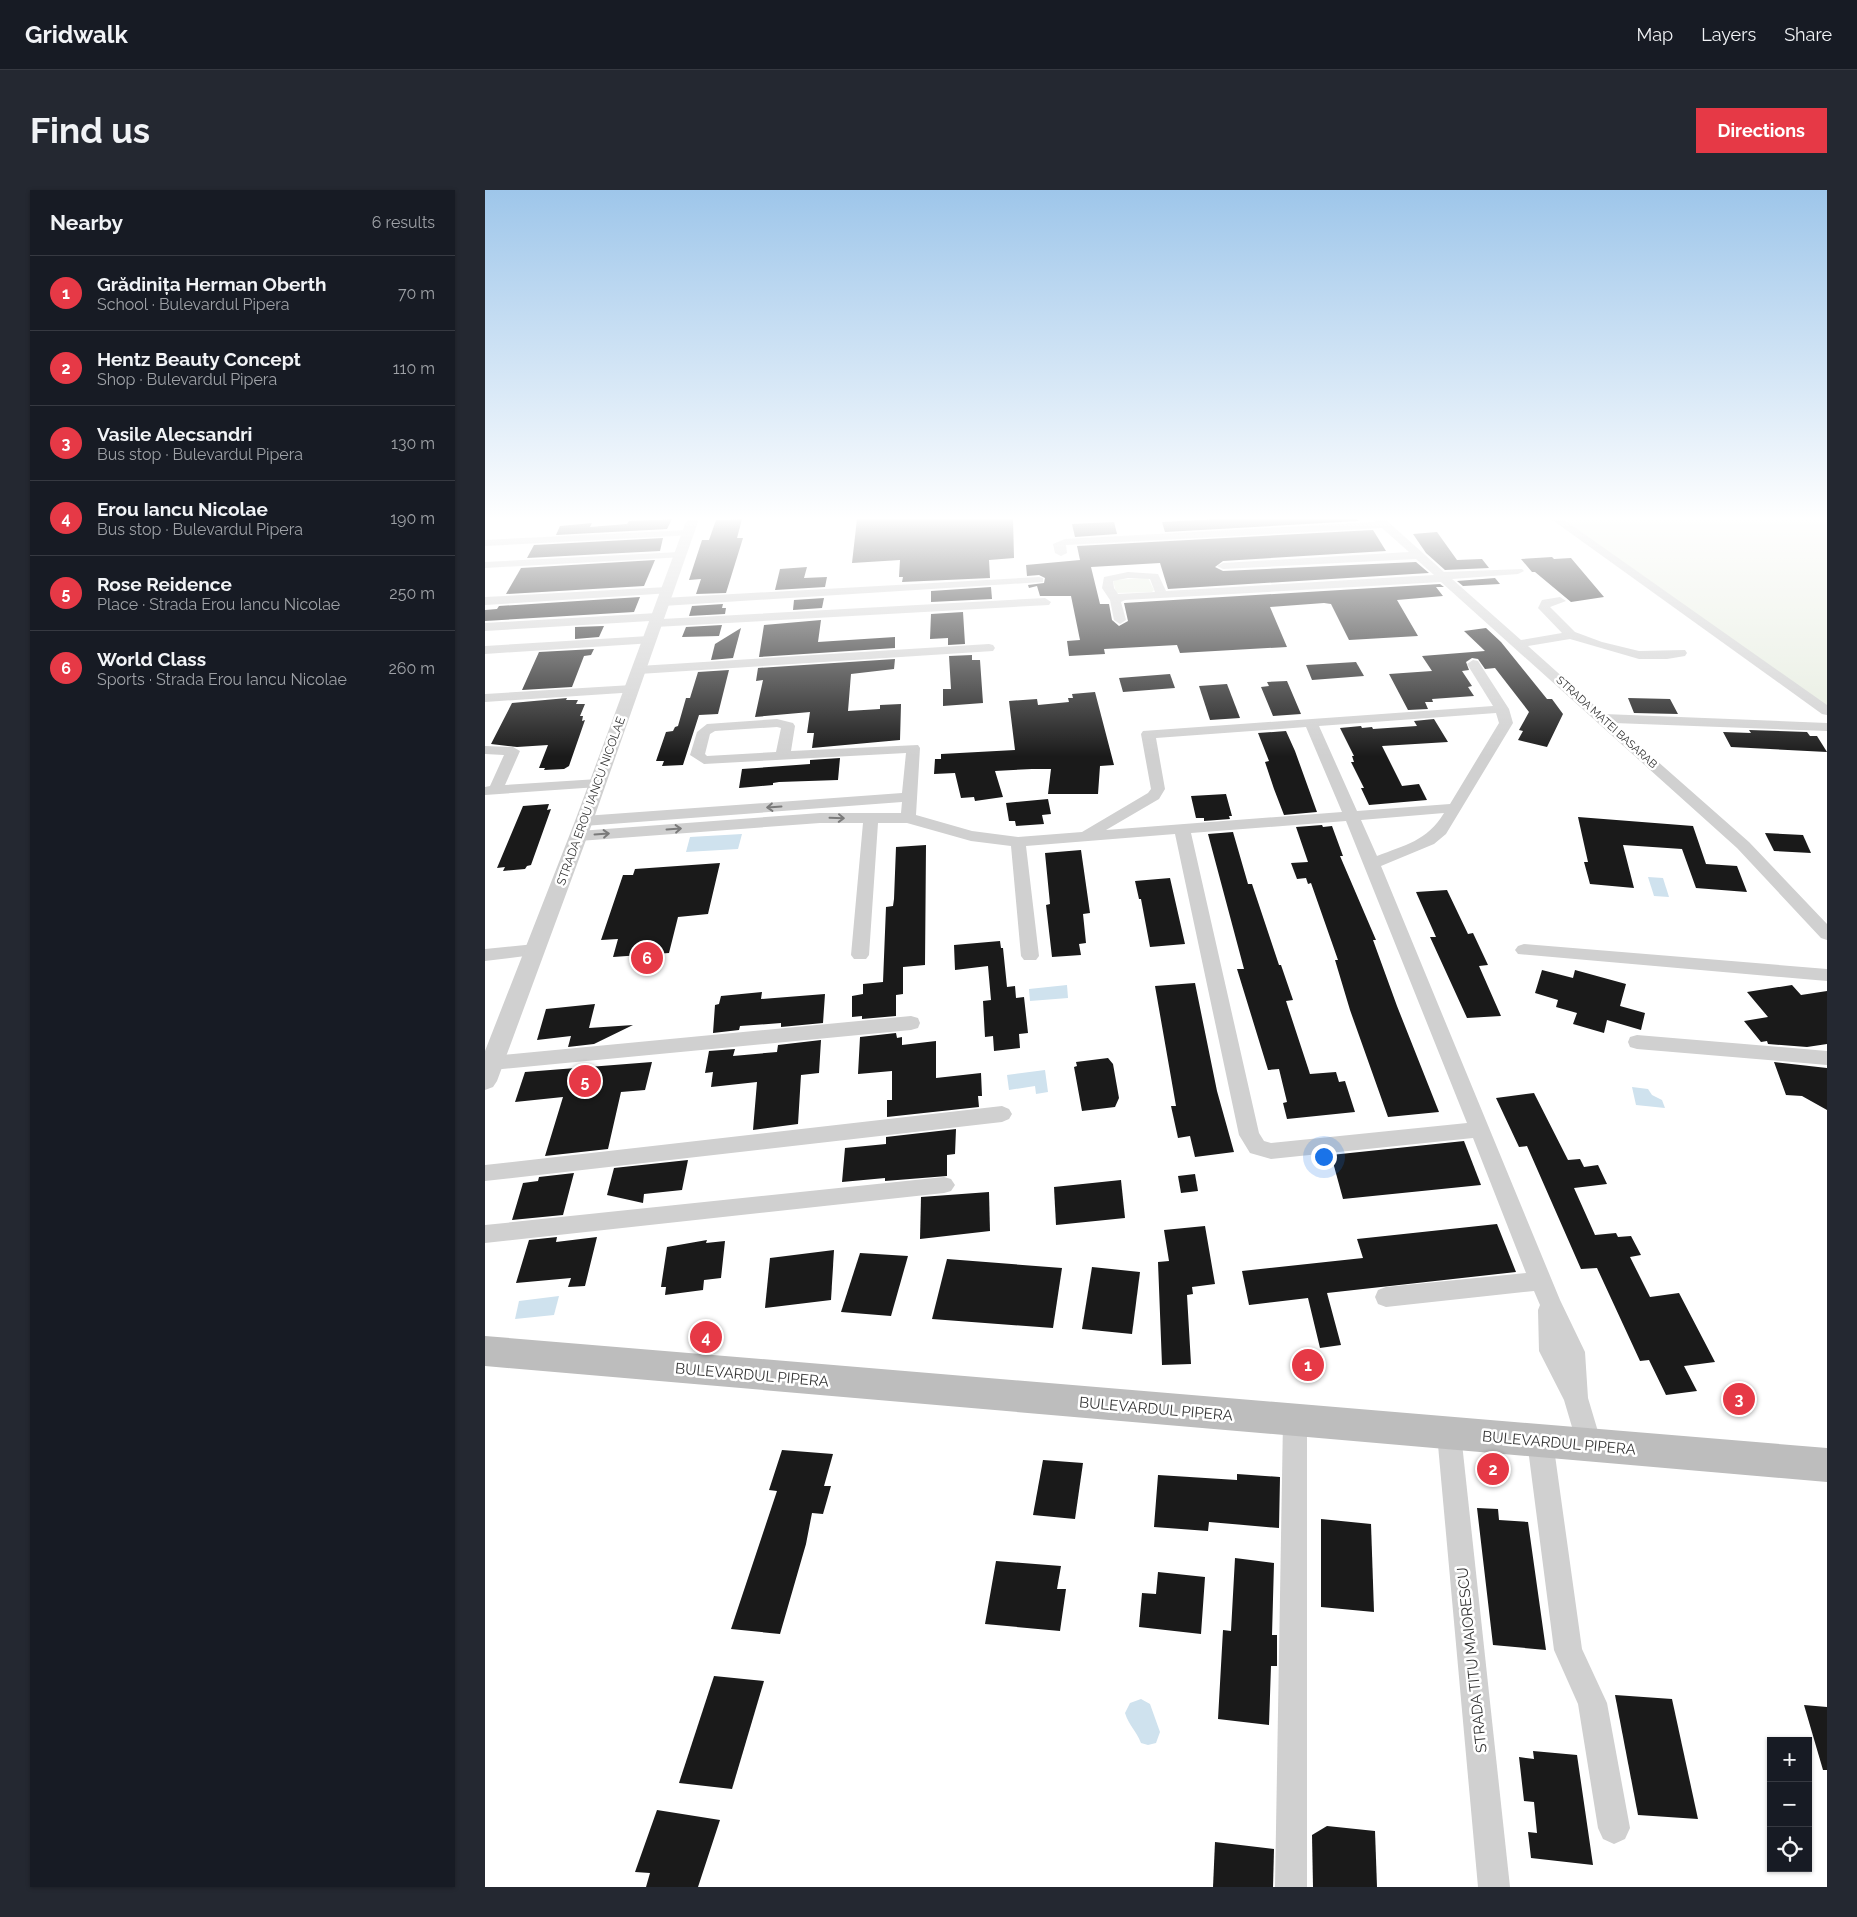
<!DOCTYPE html>
<html lang="en">
<head>
<meta charset="utf-8">
<style>
	body { margin:0; font-family:Raleway,sans-serif; background:#242831; color:#f1f3f6 }
	.controls { position:absolute; right:15px; bottom:15px; display:grid; overflow:hidden; border-radius:0px; box-shadow:0 1px 4px #0004 }
	.controls button { width:45px; height:45px; display:grid; place-items:center; padding:0; border:0; border-bottom:1px solid #363941; background:#171b24; color:#f1f3f6; font:25px sans-serif }
	.you { position:absolute; left:838px; top:966px; width:18px; height:18px; margin:-12px; border:4px solid #fff; border-radius:50%; background:#1a73e8; box-shadow:0 0 0 8px #1a73e833 }
	.badge { display:grid; place-items:center; width:32px; height:32px; border-radius:50%; background:#e63946; color:#fff; font-size:16px; font-weight:700 }
	.pin { position:absolute; translate:-50% -50%; border:2px solid #fff; box-shadow:0 1px 5px #0006 }
	.list { margin:0; padding:0; list-style:none }
	h2 { display:flex; justify-content:space-between; align-items:center; height:65px; margin:0; padding:0 20px; font-size:21px }
	h2 small { font-size:16px; font-weight:400; color:#9ea1a6 }
	.list li { display:grid; grid-template-columns:32px 1fr auto; gap:15px; align-items:center; box-sizing:border-box; height:75px; padding:0 20px; border-top:1px solid #363941 }
	.list b { display:block; font-size:19px; white-space:nowrap }
	.list p { margin:0; font-size:16px; white-space:nowrap; color:#9ea1a6 }
	.list em { font-size:16px; font-style:normal; color:#9ea1a6 }
	.icon { flex:none; width:28px; height:28px; fill:none; stroke:currentColor; stroke-width:2; stroke-linecap:round; stroke-linejoin:round }
	.map { position:relative; flex:none; width:1342px; height:1697px; overflow:hidden; border-radius:0px }
	header { display:flex; align-items:center; gap:30px; box-sizing:border-box; height:70px; padding:0 25px; background:#171b24; border-bottom:1px solid #363941 }
	header strong { font-size:24px }
	nav { display:flex; gap:28px; margin-inline-start:auto; font-size:18px }
	.intro { display:flex; align-items:center; justify-content:space-between; box-sizing:border-box; height:120px; padding:0 30px }
	h1 { margin:0; font-size:35px }
	.button { padding:12px 22px; border-radius:0px; background:#e63946; color:#fff; font-size:18px; font-weight:700 }
	main { display:flex; gap:30px; padding:0 30px }
	aside { flex:1; background:#171b24; border-radius:0px; box-shadow:0 1px 4px #0004 }
	.map>svg:first-child { display:block }
	.green { fill:#e6ecdf }
	.water { fill:#cfe2ee }
	.building { fill:#1a1a1a }
	.lines { fill:none; stroke-linecap:round; stroke-linejoin:round }
	.minor { fill:#d0d0d0; fill-rule:evenodd }
	.tertiary { fill:#d0d0d0; fill-rule:evenodd }
	.secondary { fill:#bdbdbd; fill-rule:evenodd }
	.oneway { stroke:#7a7a7a }
	.labels { text-anchor:middle; stroke-width:5; stroke-linejoin:round; paint-order:stroke }
	.far-street-label { font-size:11px; fill:#333; stroke:#fff }
	.street-label { font-size:12px; fill:#333; stroke:#fff }
	.near-street-label { font-size:15px; fill:#333; stroke:#fff }
</style>
</head>
<body>
<header>
<strong>Gridwalk</strong>
<nav><a>Map</a><a>Layers</a><a>Share</a></nav>
</header>
<div class="intro"><h1>Find us</h1><a class="button">Directions</a></div>
<main>
<aside>
<h2>Nearby<small>6 results</small></h2>
<ul class="list">
<li><span class="badge">1</span><div><b>Grădinița Herman Oberth</b><p>School · Bulevardul Pipera</p></div><em>70 m</em></li>
<li><span class="badge">2</span><div><b>Hentz Beauty Concept</b><p>Shop · Bulevardul Pipera</p></div><em>110 m</em></li>
<li><span class="badge">3</span><div><b>Vasile Alecsandri</b><p>Bus stop · Bulevardul Pipera</p></div><em>130 m</em></li>
<li><span class="badge">4</span><div><b>Erou Iancu Nicolae</b><p>Bus stop · Bulevardul Pipera</p></div><em>190 m</em></li>
<li><span class="badge">5</span><div><b>Rose Reidence</b><p>Place · Strada Erou Iancu Nicolae</p></div><em>250 m</em></li>
<li><span class="badge">6</span><div><b>World Class</b><p>Sports · Strada Erou Iancu Nicolae</p></div><em>260 m</em></li>
</ul>
</aside>
<div class="map">
<svg width="1342" height="1697" viewBox="0 0 1342 1697">
	<rect width="100%" height="100%" fill="#fff"/>
	<!-- green -->
	<g class="green">
		<polygon points="1078,329 1342,329 1342,521"/>
		<polygon points="663,388 669,400 667,402 631,403 628,390"/>
	</g>
	<!-- water -->
	<g class="water">
		<polygon points="257,644 253,659 201,662 205,647"/>
		<polygon points="1163,687 1178,688 1184,707 1169,706"/>
		<polygon points="582,795 583,808 545,811 544,799"/>
		<polygon points="560,880 563,902 551,904 550,896 524,900 522,885"/>
		<polygon points="1147,897 1163,899 1167,905 1177,910 1180,918 1151,915"/>
		<polygon points="74,1106 69,1125 30,1129 34,1111"/>
		<path d="M656,1509l9,5 10,28 -4,11 -8,2 -7,-2c-5,-13 -12,-17 -16,-30l5,-10z"/>
	</g>
	<!-- building -->
	<g class="building">
		<polygon points="187,329 182,339 71,345 75,336 86,335 107,333 105,337 142,334 144,331"/>
		<polygon points="257,329 252,348 258,348 241,403 211,404 216,389 204,390 217,350 224,350 231,330"/>
		<polygon points="372,329 528,329 529,368 504,370 505,388 417,392 418,387 414,387 415,370 367,373"/>
		<polygon points="727,329 872,329 874,331 680,342 677,332"/>
		<polygon points="629,332 632,344 590,347 587,334"/>
		<polygon points="888,340 901,361 738,371 730,377 738,381 931,372 944,383 683,399 675,373 606,377 615,414 624,414 627,430 634,436 643,431 639,413 955,394 959,397 951,397 958,406 912,410 933,446 864,450 846,414 839,413 785,417 802,457 695,463 692,455 619,459 620,464 584,466 582,451 595,450 586,406 555,406 552,396 544,398 543,395 559,393 560,388 554,385 542,386 541,375 595,370 592,356"/>
		<polygon points="952,342 972,370 997,369 1004,378 960,380 941,363 928,344"/>
		<polygon points="178,348 175,361 42,368 49,355"/>
		<polygon points="1067,367 1069,369 1086,368 1119,407 1086,412 1050,382 1047,382 1036,369"/>
		<polygon points="170,370 159,396 21,404 36,378"/>
		<polygon points="322,377 319,388 342,387 340,397 290,400 295,379"/>
		<polygon points="1010,388 1015,394 978,396 972,391"/>
		<polygon points="506,397 507,409 446,412 446,401"/>
		<polygon points="155,407 149,422 0,431 0,420 12,419 14,416"/>
		<polygon points="339,408 337,418 308,420 309,410"/>
		<polygon points="238,414 237,418 241,418 240,424 204,426 207,416"/>
		<polygon points="478,422 480,454 463,455 463,448 445,449 446,424"/>
		<polygon points="336,430 333,452 410,447 410,458 274,467 279,435"/>
		<polygon points="237,435 234,446 197,447 201,437"/>
		<polygon points="119,436 114,447 90,449 90,437"/>
		<polygon points="256,438 248,468 226,470 230,454"/>
		<polygon points="1001,438 1016,452 1062,509 1067,509 1078,524 1062,557 1033,550 1038,541 1034,540 1044,522 1010,478 1000,479 993,469 987,468 981,472 984,480 977,481 987,496 983,497 989,506 947,509 948,512 940,512 943,519 923,520 904,484 947,481 937,466 1000,461 979,441"/>
		<polygon points="109,459 106,465 99,466 87,497 37,500 54,462"/>
		<polygon points="487,465 487,470 495,470 498,513 458,516 458,499 466,499 464,466"/>
		<polygon points="410,469 409,479 366,484 363,521 395,519 395,515 416,514 415,550 327,558 329,543 322,543 325,522 270,527 278,490 271,491 273,478"/>
		<polygon points="871,472 879,486 827,490 821,475"/>
		<polygon points="244,480 233,524 214,525 198,575 177,576 179,571 171,571 181,542 188,541 190,537 193,536 201,508 205,508 213,482"/>
		<polygon points="685,484 690,498 638,502 634,488"/>
		<polygon points="802,491 816,524 788,526 776,497 784,496 782,492"/>
		<polygon points="742,494 755,528 725,530 714,496"/>
		<polygon points="610,502 629,575 615,576 613,604 563,604 566,579 547,579 510,581 518,607 490,611 489,607 476,608 470,583 449,584 450,569 456,569 456,564 530,560 524,511 552,509 553,515 584,512 583,508 588,508 587,504"/>
		<polygon points="82,508 81,510 93,510 91,514 100,514 95,526 98,526 97,531 100,530 84,576 79,579 59,580 60,578 54,578 63,555 32,557 6,554 27,513"/>
		<polygon points="1143,508 1185,509 1193,524 1149,523"/>
		<polygon points="949,529 963,552 897,556 917,596 934,594 942,610 884,615 876,598 879,598 866,572 869,572 867,566 869,566 855,538 876,536 877,538 887,537 888,539 932,536 929,531"/>
		<polygon points="1264,540 1322,542 1325,546 1332,546 1342,562 1246,557 1238,542 1266,543"/>
		<polygon points="801,541 810,561 832,622 799,625 789,599 780,572 784,571 773,543"/>
		<polygon points="355,568 353,590 294,592 288,593 288,595 254,598 257,579 325,574 325,570"/>
		<polygon points="741,604 747,626 744,626 745,629 719,631 719,628 711,628 706,606"/>
		<polygon points="563,609 566,624 557,625 559,634 531,636 530,631 524,631 521,613"/>
		<polygon points="64,614 62,620 66,619 46,675 42,676 40,679 18,681 20,677 12,678 38,616"/>
		<polygon points="1093,627 1208,636 1221,674 1252,676 1262,702 1211,698 1197,659 1138,655 1149,698 1105,694 1099,672 1103,672"/>
		<polygon points="837,635 838,637 847,636 858,666 855,666 891,750 888,750 912,816 954,922 903,927 865,820 850,770 853,770 826,693 823,694 821,688 812,689 806,673 823,672 811,637"/>
		<polygon points="748,642 763,694 767,694 794,775 796,775 808,810 801,811 825,884 851,882 854,892 860,891 870,922 802,929 798,913 802,912 794,879 783,880 752,779 759,779 723,644"/>
		<polygon points="1280,643 1318,645 1326,663 1289,661"/>
		<polygon points="441,655 440,775 418,777 418,804 411,805 411,826 377,829 377,826 367,827 367,806 378,804 378,794 398,792 401,717 408,716 409,709 411,657"/>
		<polygon points="596,660 605,723 598,724 601,753 594,754 596,765 567,767 561,715 565,714 560,663"/>
		<polygon points="235,673 223,724 193,727 184,763 128,767 133,749 116,750 138,685 148,685 150,679"/>
		<polygon points="685,688 700,754 665,757 656,709 654,709 650,691"/>
		<polygon points="962,700 983,744 988,743 1003,775 994,776 1016,826 982,828 945,747 951,747 931,702"/>
		<polygon points="515,751 516,758 518,758 522,797 530,796 531,808 539,807 543,843 534,844 535,858 509,861 508,846 500,847 498,811 506,810 503,776 470,780 469,755"/>
		<polygon points="1057,780 1088,788 1090,780 1141,794 1135,816 1160,823 1156,840 1122,830 1119,843 1088,834 1092,823 1071,817 1073,810 1050,803"/>
		<polygon points="710,793 732,901 749,962 710,967 705,946 693,948 686,916 691,916 670,796"/>
		<polygon points="1307,795 1316,805 1342,801 1342,854 1322,857 1283,854 1282,851 1276,852 1259,831 1283,827 1262,802"/>
		<polygon points="277,802 276,809 340,804 338,833 296,837 296,833 255,836 254,840 228,843 230,815 234,814 236,806"/>
		<polygon points="110,814 104,838 148,835 109,854 83,857 86,846 52,850 61,819"/>
		<polygon points="411,843 412,848 417,847 417,855 451,851 451,888 496,883 497,906 493,906 494,917 402,927 402,910 407,910 407,881 373,884 375,847"/>
		<polygon points="336,850 334,883 316,885 313,934 268,940 272,892 226,897 228,882 220,883 224,861 250,859 248,866 292,862 293,855"/>
		<polygon points="623,868 628,874 634,908 630,917 597,921 589,877 592,876 591,872"/>
		<polygon points="167,872 160,900 136,902 123,959 60,966 78,907 30,912 40,882"/>
		<polygon points="1289,872 1342,878 1342,920 1317,906 1301,905"/>
		<polygon points="1049,903 1083,970 1095,969 1099,977 1113,975 1122,994 1089,998 1110,1045 1131,1043 1133,1047 1146,1046 1156,1065 1145,1067 1165,1107 1194,1103 1230,1172 1199,1176 1212,1201 1181,1205 1164,1170 1155,1171 1112,1078 1096,1079 1042,956 1034,957 1011,908"/>
		<polygon points="471,939 470,964 462,965 462,986 400,991 400,988 357,992 360,958 401,954 401,947"/>
		<polygon points="979,951 996,995 858,1009 846,965"/>
		<polygon points="203,970 197,1000 159,1004 158,1013 122,1005 129,978"/>
		<polygon points="89,983 78,1025 27,1030 38,993 53,991 54,987"/>
		<polygon points="710,984 713,1001 696,1003 693,986"/>
		<polygon points="636,990 640,1028 571,1035 569,997"/>
		<polygon points="504,1002 505,1041 435,1049 436,1007"/>
		<polygon points="1012,1034 1031,1082 842,1103 856,1155 835,1158 823,1108 764,1115 757,1081 878,1068 872,1049"/>
		<polygon points="720,1036 730,1094 707,1097 708,1104 702,1105 706,1174 677,1175 673,1072 684,1071 679,1040"/>
		<polygon points="72,1047 71,1052 112,1047 100,1096 83,1097 86,1088 31,1093 44,1050"/>
		<polygon points="222,1050 221,1053 240,1051 236,1088 219,1090 218,1100 180,1105 181,1097 176,1097 182,1057"/>
		<polygon points="349,1060 346,1110 280,1118 285,1068"/>
		<polygon points="375,1063 423,1066 406,1126 356,1122"/>
		<polygon points="462,1069 577,1078 568,1138 447,1129"/>
		<polygon points="607,1077 655,1082 647,1144 597,1139"/>
		<polygon points="297,1260 348,1264 339,1296 346,1296 338,1324 327,1323 321,1354 295,1444 246,1439 292,1301 284,1300"/>
		<polygon points="558,1270 598,1273 590,1329 548,1325"/>
		<polygon points="752,1284 795,1287 794,1338 724,1332 723,1341 669,1337 673,1285 752,1290"/>
		<polygon points="992,1318 1013,1319 1014,1330 1043,1332 1061,1460 1008,1455"/>
		<polygon points="836,1329 886,1334 889,1422 836,1417"/>
		<polygon points="750,1368 789,1373 787,1445 792,1445 792,1476 786,1476 784,1535 733,1529 738,1440 746,1441"/>
		<polygon points="511,1371 576,1376 572,1399 581,1399 575,1441 500,1434"/>
		<polygon points="673,1382 720,1387 716,1444 654,1437 657,1403 671,1404"/>
		<polygon points="229,1486 279,1491 247,1599 194,1593"/>
		<polygon points="1130,1505 1187,1509 1213,1629 1153,1625"/>
		<polygon points="1319,1515 1342,1517 1342,1580 1338,1580"/>
		<polygon points="1048,1561 1092,1565 1108,1675 1046,1668 1043,1642 1052,1643 1049,1612 1039,1611 1034,1567 1049,1569"/>
		<polygon points="172,1620 235,1630 213,1697 161,1697 165,1683 150,1682"/>
		<polygon points="842,1636 890,1641 892,1697 828,1697 827,1645"/>
		<polygon points="730,1652 789,1659 788,1697 728,1697"/>
	</g>
	<g class="lines">
		<!-- minor -->
		<g class="minor">
			<path d="M888,329h12l59,53 78,-3 2,2 -6,3 -66,5 69,61 41,-7 -24,-25 4,-8 18,-3 6,4 -16,6 25,25 27,10 37,9 46,-1 2,3 -2,3 -18,3h-28l-69,-20 -42,7 76,68 223,9v8l-213,-8 135,119 78,82v16l-6,-2 -84,-90 -296,-266 -316,18 -4,2 5,18 -6,4 -6,-4 -4,-20 -8,-12 2,-11 24,-5 30,2 8,17 268,-16 -18,-16 -193,10 -6,-3 6,-3 186,-11 -27,-24 -316,17 1,8 -6,3 -6,-3 -2,-9 12,-5 310,-17zM643,388l22,1 5,13 -37,2 -4,-6 -1,-7z"/>
			<polygon points="1066,329 1078,329 1342,515 1342,525 1337,524"/>
			<polygon points="203,340 208,343 207,345 0,356 0,350"/>
			<polygon points="195,362 201,365 199,367 0,378 0,372"/>
			<polygon points="554,387 558,388 558,392 178,416 172,412 178,408"/>
			<polygon points="182,397 188,401 186,403 0,415 0,407"/>
			<polygon points="560,408 566,412 564,415 170,437 166,436 165,431 0,441 0,433 172,423 176,424 177,429"/>
			<polygon points="164,446 170,450 168,453 0,464 0,456"/>
			<polygon points="504,454 508,455 510,458 508,461 154,484 148,480 154,476"/>
			<path d="M988,470l5,1 31,48 4,14 -67,111 -12,10 -53,22 179,434 25,52 3,46 14,47 -4,9 -9,3 -9,-3 -16,-54 -25,-49 -1,-41 2,-5 -6,-14 -148,16 -8,-3 -3,-7 3,-7 8,-3 140,-14 -53,-135 -202,21 -21,-6 -11,-18 -64,-301 -149,12 13,110 -3,4h-12l-3,-4 -10,-110 -40,-5 -64,-18h-29l-9,132 -3,4h-12l-3,-4 12,-132h-43l-241,18 -8,-5 8,-5 241,-18h81l1,-11 -318,24 -8,-5 8,-5 318,-23 4,-40 -202,11 -14,-9 7,-23 10,-8 70,-5 16,4 2,3 -4,25 127,-6 2,3 -4,67 56,16 46,6 64,-5 66,-39 3,-4 -10,-55 2,-3 350,-25 -26,-42zM1011,523l3,10 -49,81 -93,7 -38,-85zM292,537l4,1 -5,24 -69,4 -2,-2 5,-20 5,-3zM821,537l36,85 -236,18 53,-31 6,-10 -9,-51zM959,623c-17,28 -39,32 -67,43l-16,-36zM861,631l121,302 -196,20 -7,-2 -5,-8 -68,-300z"/>
			<polygon points="147,495 154,499 152,502 0,512 0,504"/>
			<polygon points="0,556 28,557 35,561 20,595 113,589 120,593 113,597 0,605 0,597 5,596 19,565 0,564"/>
			<polygon points="50,754 56,756 59,760 56,764 0,771 0,759"/>
			<polygon points="1039,754 1342,779 1342,791 1033,764 1030,760 1033,756"/>
			<polygon points="426,826 433,828 435,833 433,838 426,840 7,880 0,878 0,868 7,866"/>
			<polygon points="1152,845 1342,861 1342,875 1152,859 1145,857 1143,852 1145,847"/>
			<polygon points="517,916 524,919 527,924 524,929 517,932 0,991 0,975"/>
			<polygon points="459,987 466,989 470,995 466,1001 459,1003 0,1053 0,1035"/>
			<polygon points="810,1219 819,1223 822,1231 822,1697 790,1697 798,1231 801,1223"/>
			<polygon points="964,1232 973,1236 976,1244 1025,1697 993,1697 952,1244 955,1236"/>
			<polygon points="1055,1239 1064,1242 1068,1251 1097,1459 1122,1513 1145,1638 1140,1649 1129,1654 1118,1649 1113,1638 1093,1514 1069,1460 1042,1251 1046,1242"/>
		</g>
		<!-- tertiary -->
		<polygon class="tertiary" points="202,329 214,329 108,631 12,891 8,897 0,900 0,861 90,631"/>
		<!-- secondary -->
		<polygon class="secondary" points="0,1146 1342,1258 1342,1292 0,1176"/>
	</g>
	<!-- one-way arrows -->
	<defs><path id="oneway-shaft" d="M-6 0H5M1.5-3L5.5 0L1.5 3" fill="none" stroke-width="1.6" stroke-linecap="round" stroke-linejoin="round" transform="scale(1.25)"/></defs>
	<g class="oneway">
		<use href="#oneway-shaft" transform="translate(289 617) rotate(176)"/>
		<use href="#oneway-shaft" transform="translate(352 628) rotate(2)"/>
		<use href="#oneway-shaft" transform="translate(189 639) rotate(-4)"/>
		<use href="#oneway-shaft" transform="translate(117 644) rotate(-4)"/>
	</g>
	<!-- sky -->
	<linearGradient id="sky" x2="0" y2="1"><stop stop-color="#9ec6ea"/><stop offset="0.58" stop-color="#fff"/><stop offset="1" stop-color="#fff" stop-opacity="0"/></linearGradient>
	<rect width="1342" height="567" fill="url(#sky)"/>
	<g class="labels">
		<!-- far-street labels -->
		<g class="far-street-label">
			<text transform="translate(1122 532) rotate(42)" y="4">STRADA MATEI BASARAB</text>
		</g>
		<!-- street labels -->
		<g class="street-label">
			<text transform="translate(106 611) rotate(-70)" y="4">STRADA EROU IANCU NICOLAE</text>
		</g>
		<!-- near-street labels -->
		<g class="near-street-label">
			<text transform="translate(267 1185) rotate(5)" y="5">BULEVARDUL PIPERA</text>
			<text transform="translate(671 1219) rotate(5)" y="5">BULEVARDUL PIPERA</text>
			<text transform="translate(1074 1253) rotate(5)" y="5">BULEVARDUL PIPERA</text>
			<text transform="translate(987 1470) rotate(-96)" y="5">STRADA TITU MAIORESCU</text>
		</g>
	</g>
</svg>
<div class="controls">
<button>+</button>
<button>−</button>
<button><svg class="icon" aria-label="locate" viewBox="0 0 24 24"><circle cx="12" cy="12" r="6"/><path d="M12 2v4M12 18v4M2 12h4M18 12h4"/></svg></button>
</div>
<div class="you"></div>
<div class="pin badge" style="left:823px;top:1175px">1</div>
<div class="pin badge" style="left:1008px;top:1279px">2</div>
<div class="pin badge" style="left:1254px;top:1209px">3</div>
<div class="pin badge" style="left:221px;top:1147px">4</div>
<div class="pin badge" style="left:100px;top:891px">5</div>
<div class="pin badge" style="left:162px;top:768px">6</div>
</div>
</main>
</body>
</html>
